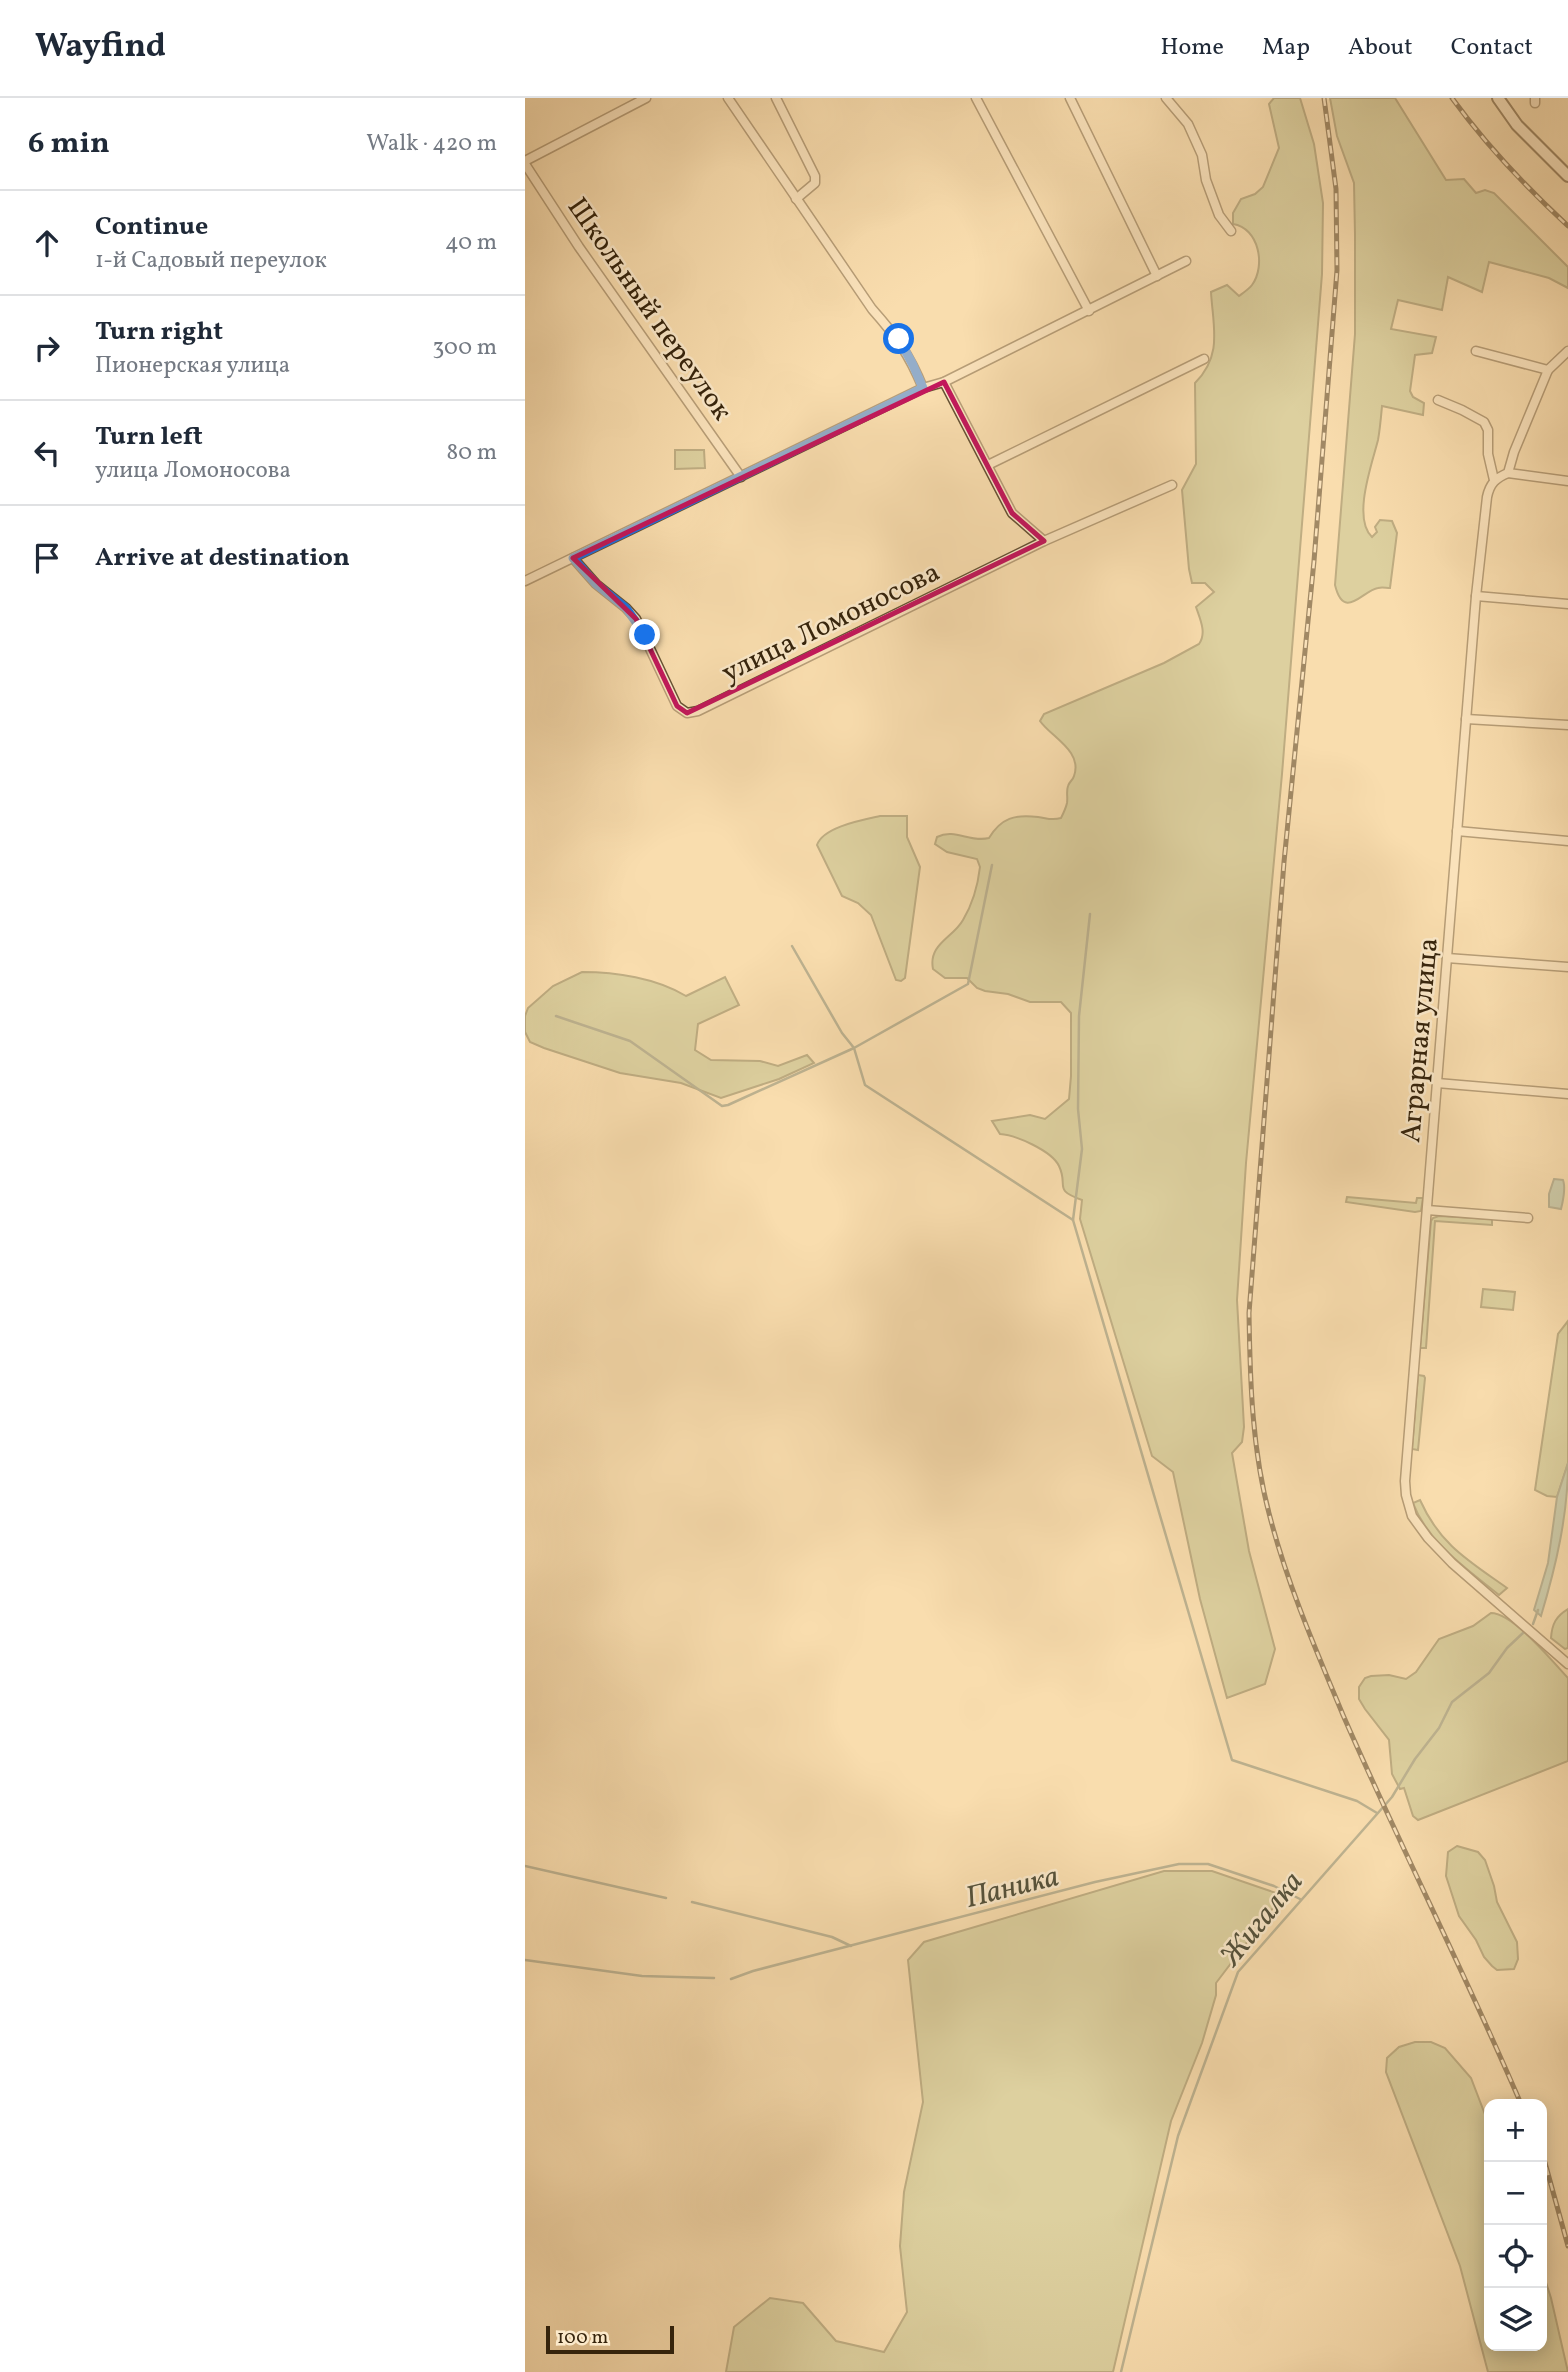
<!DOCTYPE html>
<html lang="en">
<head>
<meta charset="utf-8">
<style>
	body { margin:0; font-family:Vollkorn,serif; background:#f6f6f7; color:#1f2937 }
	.controls { position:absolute; right:21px; bottom:21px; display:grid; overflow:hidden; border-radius:14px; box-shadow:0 4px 18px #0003 }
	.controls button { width:63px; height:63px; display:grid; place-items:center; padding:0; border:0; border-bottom:2px solid #e0e1e3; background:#fff; color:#1f2937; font:35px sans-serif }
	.scale { position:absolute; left:21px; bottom:18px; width:128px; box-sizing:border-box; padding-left:7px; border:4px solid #36240c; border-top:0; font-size:19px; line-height:24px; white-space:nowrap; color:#36240c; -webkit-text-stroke:5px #fbe9ca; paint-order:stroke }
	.stop { position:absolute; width:21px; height:21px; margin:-16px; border:5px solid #1a73e8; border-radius:50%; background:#fff }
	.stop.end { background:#1a73e8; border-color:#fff; box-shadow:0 2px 7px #0008 }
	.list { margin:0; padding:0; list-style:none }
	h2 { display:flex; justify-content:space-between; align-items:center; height:91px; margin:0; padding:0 28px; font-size:30px }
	h2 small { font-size:23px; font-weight:400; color:#747a83 }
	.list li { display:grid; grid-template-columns:46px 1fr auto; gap:21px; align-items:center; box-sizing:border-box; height:105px; padding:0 28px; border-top:2px solid #e0e1e3 }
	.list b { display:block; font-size:26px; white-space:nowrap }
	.list p { margin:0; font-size:23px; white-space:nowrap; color:#747a83 }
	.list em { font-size:23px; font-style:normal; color:#747a83 }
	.icon { flex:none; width:38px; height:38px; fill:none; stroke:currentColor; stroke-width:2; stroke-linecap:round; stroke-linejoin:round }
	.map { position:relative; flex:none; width:1043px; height:2274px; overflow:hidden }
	header { display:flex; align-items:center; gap:42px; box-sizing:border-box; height:98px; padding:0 35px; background:#fff; border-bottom:2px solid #e0e1e3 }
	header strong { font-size:33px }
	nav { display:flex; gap:38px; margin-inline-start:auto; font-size:24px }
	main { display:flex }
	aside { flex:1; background:#fff }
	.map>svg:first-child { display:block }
	.green { fill:#bbc28c; stroke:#78734c; stroke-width:2 }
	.water { fill:#9ebca9; stroke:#747f6a; stroke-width:2 }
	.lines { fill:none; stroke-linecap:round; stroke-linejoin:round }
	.stream { stroke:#747f6a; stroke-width:2.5 }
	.street-casing { stroke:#675234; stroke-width:11 }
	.secondary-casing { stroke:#36240c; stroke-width:14 }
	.street { stroke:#fbe9ca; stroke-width:8 }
	.secondary { stroke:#fbe9ca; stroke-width:10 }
	.rail-casing { stroke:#36240c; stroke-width:5 }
	.rail { stroke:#fbe9ca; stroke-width:2.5; stroke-dasharray:8; stroke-linecap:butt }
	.route { stroke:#1a73e8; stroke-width:9 }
	.marked { fill:none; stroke:#c2185b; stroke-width:5; stroke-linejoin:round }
	.labels { text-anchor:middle; stroke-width:5; stroke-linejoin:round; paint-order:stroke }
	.street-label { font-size:28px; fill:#36240c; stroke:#fbe9ca }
	.water-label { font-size:30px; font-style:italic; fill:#55523b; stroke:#fbe9ca }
</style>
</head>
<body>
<header>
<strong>Wayfind</strong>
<nav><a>Home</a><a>Map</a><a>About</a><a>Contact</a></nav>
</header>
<main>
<aside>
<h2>6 min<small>Walk · 420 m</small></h2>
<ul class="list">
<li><svg class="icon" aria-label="ahead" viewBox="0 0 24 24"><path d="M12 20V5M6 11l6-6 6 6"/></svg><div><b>Continue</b><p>1-й Садовый переулок</p></div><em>40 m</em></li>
<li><svg class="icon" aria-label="right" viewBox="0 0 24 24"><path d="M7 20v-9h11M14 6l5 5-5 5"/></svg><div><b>Turn right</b><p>Пионерская улица</p></div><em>300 m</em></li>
<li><svg class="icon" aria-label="left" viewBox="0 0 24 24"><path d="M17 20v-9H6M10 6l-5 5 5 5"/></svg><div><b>Turn left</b><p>улица Ломоносова</p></div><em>80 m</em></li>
<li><svg class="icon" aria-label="arrive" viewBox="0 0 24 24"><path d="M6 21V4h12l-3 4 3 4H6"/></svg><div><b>Arrive at destination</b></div></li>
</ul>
</aside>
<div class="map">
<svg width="1043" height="2274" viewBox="0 0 1043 2274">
	<rect width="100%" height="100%" fill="#f9ddae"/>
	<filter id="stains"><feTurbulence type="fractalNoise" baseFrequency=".00286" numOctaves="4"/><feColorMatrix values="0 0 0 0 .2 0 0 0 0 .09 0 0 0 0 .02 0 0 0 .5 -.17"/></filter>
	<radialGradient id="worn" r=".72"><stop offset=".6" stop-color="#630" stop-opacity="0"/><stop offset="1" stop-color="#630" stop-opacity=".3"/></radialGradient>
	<!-- green -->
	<g class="green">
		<path d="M749,0h26l14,46 9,59 -1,71 -40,500 -36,389 -9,137 7,127 -2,15 -10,11 17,98 26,98 -10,35 -38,14 -27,-99 -27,-127 -21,-16 -72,-237 2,-19c-30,-11 -13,-13 -23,-34 -7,-15 -43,-31 -59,-32l-8,-13 38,-6 15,4 24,-20 2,-23v-63l-10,-11h-31l-22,-8 -23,-3 -8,-3 -10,-10h-22l-12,-9c-5,-25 20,-31 30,-49 9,-15 15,-36 17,-53l-3,-8 -30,-7 -12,-8 2,-7c18,-9 33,6 52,1 12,-20 26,-24 49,-21 9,1 13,4 23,1 2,-4 5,-10 6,-15 1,-6 -1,-11 1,-17 1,-4 5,-6 6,-10 9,-25 -23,-39 -34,-55l4,-7 120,-51 35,-19c8,-11 1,-25 -3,-37l18,-15 -9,-9h-13l-3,-14 -7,-79 14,-26 -1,-81c28,-28 18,-56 16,-91l16,-7 12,11c4,-3 10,-7 13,-11 14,-19 7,-57 -19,-61v-11l8,-14 14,-5 8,-7 16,-39 -10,-44z"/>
		<path d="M805,0h65l51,82 18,-1 12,14 9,-3 9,3 74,74v21l-19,-10 -60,-16 -7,30 -34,-15 -6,33 -44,-10 -7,29 45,8 -4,16 -17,2 -5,36 3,6 11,6 -1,12 -41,-9c-1,11 -2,23 -4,34 -6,24 -26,78 -6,97l5,-5 -2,-5 5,-7 12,1 5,12 -7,55c-4,0 -8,-1 -12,0 -15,2 -34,34 -43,-3l20,-251v-99l-1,-52 -17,-47z"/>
		<polygon points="150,352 179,352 180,370 150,371"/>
		<path d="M355,718h27v21l13,30 -15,111 -4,3 -5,-1 -25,-65 -13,-12 -16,-7 -25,-51c6,-18 45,-25 63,-29z"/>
		<path d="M57,874c34,0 74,6 104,24l39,-19 14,28 -41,19 -3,26 16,10 49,1 18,5 29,-11 7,8 -35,16 -58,19 -40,-15 -61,-10 -76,-25 -14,-6 -5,-10v-16l3,-8 25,-22z"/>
		<polygon points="822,1099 891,1105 892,1100 898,1100 896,1113 890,1114 821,1104"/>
		<polygon points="914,1118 967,1121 967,1127 910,1123 901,1250 895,1250 906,1123 908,1120"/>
		<polygon points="958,1191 990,1194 988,1212 956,1209"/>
		<polygon points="1043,1223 1043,1365 1032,1399 1022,1398 1010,1392 1033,1236"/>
		<polygon points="893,1277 899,1278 900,1280 893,1352 887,1351"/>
		<path d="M895,1402c20,45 49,61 87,88l-8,7c-32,-26 -71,-52 -86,-92z"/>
		<path d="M1043,1511v39l-3,1 -14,-11c1,-14 5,-22 17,-29z"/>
		<path d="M966,1515c22,0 61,48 77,65v83l-150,59 -5,-4 -9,-28 -4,1 -8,-15 -3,-34 -24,-31 -6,-10v-12l6,-9 6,-2 18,-1 17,4 10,-7 23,-33 34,-13z"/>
		<polygon points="932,1748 953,1754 960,1762 969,1788 972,1804 992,1844 993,1861 989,1871 972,1872 967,1868 959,1859 951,1842 934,1818 921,1778 923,1754"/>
		<polygon points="639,1773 687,1773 751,1795 751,1806 691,1885 691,1897 677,1945 646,2023 588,2274 201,2274 209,2229 245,2200 278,2205 311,2243 359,2254 382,2214 375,2148 379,2094 398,2004 383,1862 399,1844"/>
		<polygon points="890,1944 906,1944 920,1950 946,1980 964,2027 964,2248 1017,2248 1017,2172 1026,2200 1043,2274 963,2274 935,2168 861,1974 862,1960 874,1949"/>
	</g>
	<!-- water -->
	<g class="water">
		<path d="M1029,1081l9,1c3,8 0,21 -2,29l-12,-2v-13z"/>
		<path d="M1043,1365c0,52 -12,103 -27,153l-7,-6 14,-47 9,-66z"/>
	</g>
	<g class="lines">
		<!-- stream -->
		<g class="stream">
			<polyline points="267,848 317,935 329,950 340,987 548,1122 707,1662 832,1703 852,1715"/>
			<polyline points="31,918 105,943 197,1008 203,1007 329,950 443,886 467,767"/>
			<polyline points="548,1122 557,1051 553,1011 554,918 565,816"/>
			<polyline points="1008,1526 1013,1512"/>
			<polyline points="0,1768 141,1800"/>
			<polyline points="167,1804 307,1839 326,1848"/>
			<polyline points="0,1862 117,1878 189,1880"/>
			<polyline points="206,1881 228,1873 570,1784 654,1766 683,1766 749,1788 775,1801"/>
			<polyline points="596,2274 653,2038 713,1874 867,1699 890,1661 914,1630 927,1604 964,1575 982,1550 999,1534"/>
		</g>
		<defs>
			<g id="street">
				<path d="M203,0l144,211c24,27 37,45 51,79"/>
				<polyline points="251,0 290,78 290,85 271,101"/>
				<polyline points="451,0 564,213"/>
				<polyline points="545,0 632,178"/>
				<polyline points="641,0 663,26 677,57 681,82 694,117 706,133"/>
				<polyline points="1010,5 1010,0"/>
				<polyline points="0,63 121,0"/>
				<polyline points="0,66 54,149 216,379"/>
				<polyline points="951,253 1023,272"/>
				<path d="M1043,253l-20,19 -34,82 -6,21c-12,5 -18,10 -21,24l-11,99 -71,885 1,14 6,21 16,22 24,25 116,101"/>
				<polyline points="419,284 487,415 519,443"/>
				<polyline points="913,302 937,312 959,324 963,332 963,356 969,382"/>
				<polyline points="463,367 679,261"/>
				<polyline points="983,375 1043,383"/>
				<polyline points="48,460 71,486 101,510 111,521 152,608 162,615 173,613 519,443 647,387"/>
				<polyline points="0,483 398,290 419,284 661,163"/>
				<polyline points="951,498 1043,506"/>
				<polyline points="941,621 1043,627"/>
				<polyline points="932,733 1043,743"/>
				<polyline points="922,860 1043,869"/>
				<polyline points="912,985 1043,996"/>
				<polyline points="902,1112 1003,1120"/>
			</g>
			<polyline id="secondary" points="973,0 992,27 1043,78"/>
		</defs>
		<!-- street casing -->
		<use href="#street" class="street-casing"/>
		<!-- secondary casing -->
		<use href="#secondary" class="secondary-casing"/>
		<!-- street -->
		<use href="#street" class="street"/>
		<!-- secondary -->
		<use href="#secondary" class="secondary"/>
		<defs>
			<g id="rail">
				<path d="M799,0l12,91 1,81 -23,291 -30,301 -35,451c1,68 3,138 21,204 18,69 46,133 73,198 57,131 122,258 178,389"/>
				<path d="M927,0c34,47 74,89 116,128"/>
				<polyline points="1017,2054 1043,2148"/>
			</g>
		</defs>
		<!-- rail casing -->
		<use href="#rail" class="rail-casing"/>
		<!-- rail -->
		<use href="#rail" class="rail"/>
	</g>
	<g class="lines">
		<!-- route -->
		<polyline class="route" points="120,537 101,510 71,486 48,460 398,290 388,267 374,241"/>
	</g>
	<!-- marked area -->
	<path d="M0 0H1043V2274H0ZM419,284l68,131 32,28 -357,172 -10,-7 -41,-87 -63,-61z" fill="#f9ddae" fill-opacity=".55" fill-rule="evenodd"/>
	<path class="marked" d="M419,284l68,131 32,28 -357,172 -10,-7 -41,-87 -63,-61z"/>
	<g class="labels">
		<!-- street labels -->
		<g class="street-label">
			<text transform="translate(126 210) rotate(55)" y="10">Школьный переулок</text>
			<text transform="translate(305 523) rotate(-26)" y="10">улица Ломоносова</text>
			<text transform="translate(893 942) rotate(-85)" y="10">Аграрная улица</text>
		</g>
		<!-- water labels -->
		<g class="water-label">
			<text transform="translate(487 1788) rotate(-14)" y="10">Паника</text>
			<text transform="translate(736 1820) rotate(-51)" y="10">Жигалка</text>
		</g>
	</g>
	<rect width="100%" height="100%" filter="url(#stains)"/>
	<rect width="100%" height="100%" fill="url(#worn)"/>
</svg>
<div class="controls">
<button>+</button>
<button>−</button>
<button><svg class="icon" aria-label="locate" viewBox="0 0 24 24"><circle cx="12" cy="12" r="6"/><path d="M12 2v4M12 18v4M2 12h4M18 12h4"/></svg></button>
<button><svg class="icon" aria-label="layers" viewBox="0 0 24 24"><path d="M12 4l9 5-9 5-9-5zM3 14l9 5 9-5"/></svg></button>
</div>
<div class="scale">100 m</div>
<div class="stop" style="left:374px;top:241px"></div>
<div class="stop end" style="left:120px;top:537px"></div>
</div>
</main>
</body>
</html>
